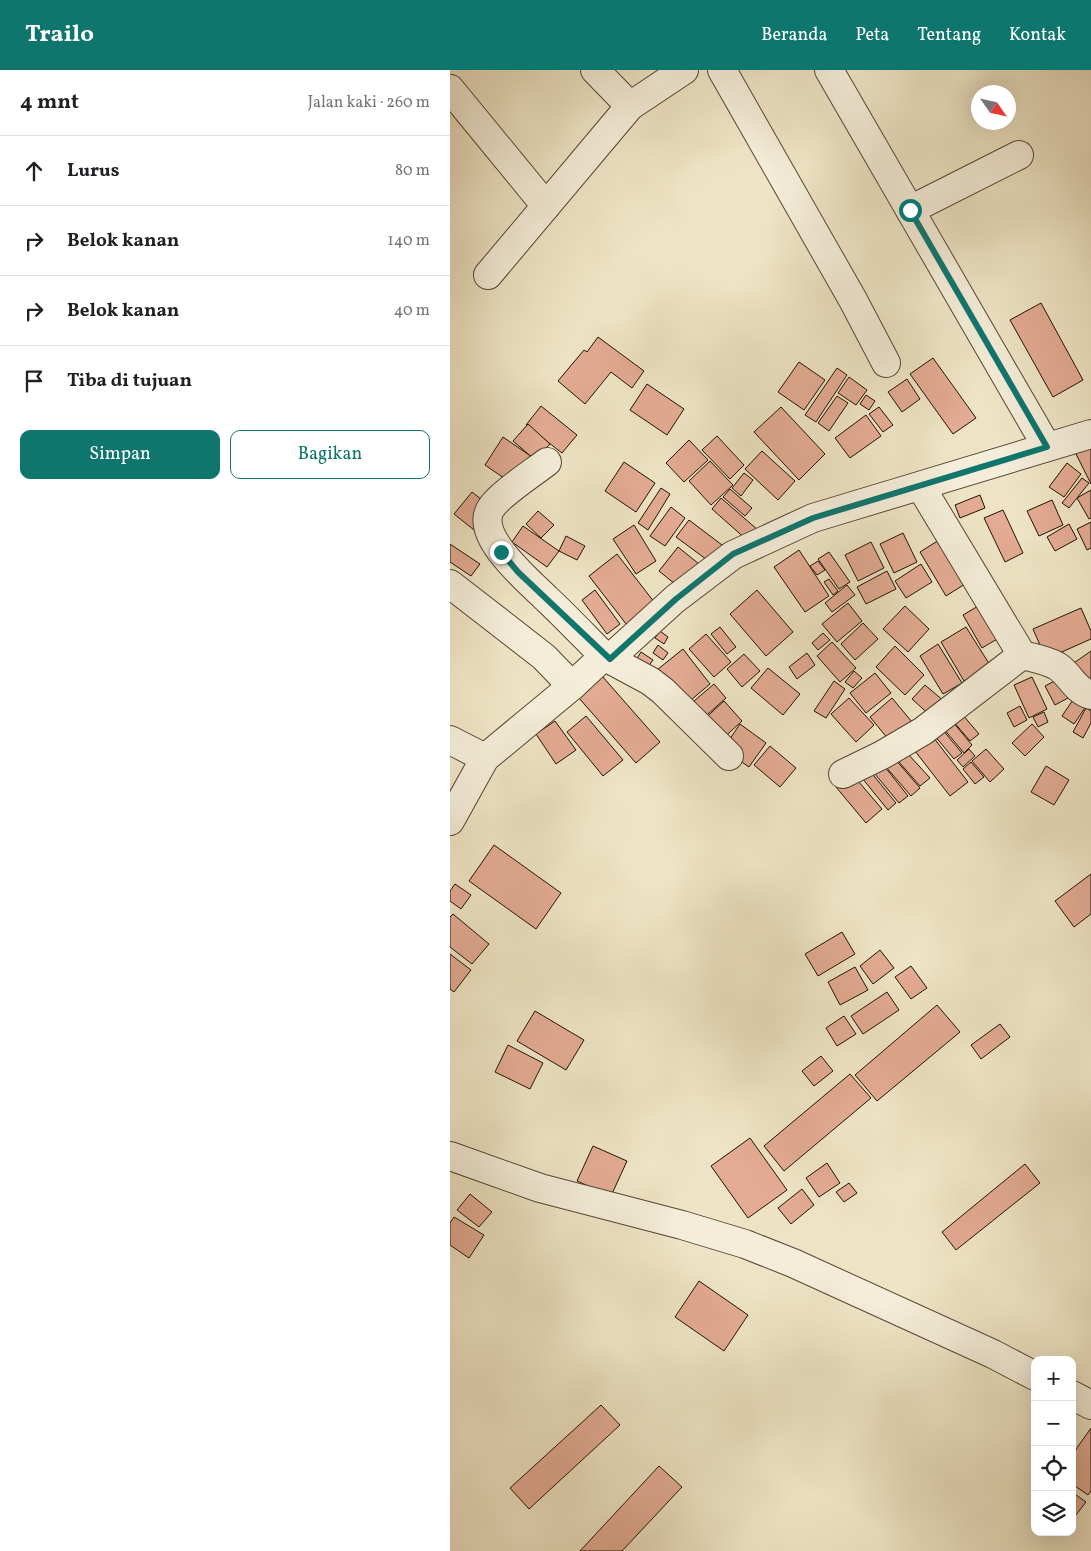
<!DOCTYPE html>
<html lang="id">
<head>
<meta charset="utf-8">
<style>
	body { margin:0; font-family:Vollkorn,serif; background:#f2f2f2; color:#202124 }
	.controls { position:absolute; right:15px; bottom:15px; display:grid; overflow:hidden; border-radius:10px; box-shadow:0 5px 20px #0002 }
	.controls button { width:45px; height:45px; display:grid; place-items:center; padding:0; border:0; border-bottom:1px solid #e0e0e0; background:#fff; color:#202124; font:25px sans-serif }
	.compass { position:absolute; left:521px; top:15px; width:45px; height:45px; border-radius:50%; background:#fff; box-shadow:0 5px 20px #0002; rotate:124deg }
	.stop { position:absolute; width:15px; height:15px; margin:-11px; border:4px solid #0f766e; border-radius:50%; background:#fff }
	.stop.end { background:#0f766e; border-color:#fff; box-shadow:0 1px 5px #0008 }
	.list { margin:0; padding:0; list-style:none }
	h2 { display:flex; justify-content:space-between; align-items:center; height:65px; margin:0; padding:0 20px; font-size:21px }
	h2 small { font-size:16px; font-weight:400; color:#757577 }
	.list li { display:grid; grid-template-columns:32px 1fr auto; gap:15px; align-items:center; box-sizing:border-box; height:70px; padding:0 20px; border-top:1px solid #e0e0e0 }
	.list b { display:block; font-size:19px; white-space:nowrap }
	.list em { font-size:16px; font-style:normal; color:#757577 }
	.actions { display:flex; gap:10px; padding:15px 20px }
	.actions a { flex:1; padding:11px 0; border:1px solid #0f766e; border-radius:10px; text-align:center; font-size:18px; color:#0f766e }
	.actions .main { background:#0f766e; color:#fff }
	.icon { flex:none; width:28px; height:28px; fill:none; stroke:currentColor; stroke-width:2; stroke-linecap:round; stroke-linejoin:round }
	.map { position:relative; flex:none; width:641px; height:1481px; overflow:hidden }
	header { display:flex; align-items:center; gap:30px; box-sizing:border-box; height:70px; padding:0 25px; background:#0f766e; color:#fff }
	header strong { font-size:24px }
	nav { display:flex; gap:28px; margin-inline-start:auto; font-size:18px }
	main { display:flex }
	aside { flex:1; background:#fff }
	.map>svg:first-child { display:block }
	.building { fill:#e3ab93; stroke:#211301 }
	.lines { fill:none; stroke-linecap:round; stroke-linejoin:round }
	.minor-casing { stroke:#544732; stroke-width:30 }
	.minor { stroke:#f4edd9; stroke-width:28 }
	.route { stroke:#0f766e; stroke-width:6 }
</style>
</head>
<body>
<header>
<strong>Trailo</strong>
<nav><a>Beranda</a><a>Peta</a><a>Tentang</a><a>Kontak</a></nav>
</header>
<main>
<aside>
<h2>4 mnt<small>Jalan kaki · 260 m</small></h2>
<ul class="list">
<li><svg class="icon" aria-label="ahead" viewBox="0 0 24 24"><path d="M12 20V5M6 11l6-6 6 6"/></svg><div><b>Lurus</b></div><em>80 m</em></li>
<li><svg class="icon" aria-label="right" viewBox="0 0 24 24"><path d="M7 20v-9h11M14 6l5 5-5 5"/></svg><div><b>Belok kanan</b></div><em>140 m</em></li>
<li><svg class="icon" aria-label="right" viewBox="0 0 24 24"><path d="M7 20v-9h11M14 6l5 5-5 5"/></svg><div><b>Belok kanan</b></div><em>40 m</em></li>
<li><svg class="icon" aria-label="arrive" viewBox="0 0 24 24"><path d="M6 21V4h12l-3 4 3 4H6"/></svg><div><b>Tiba di tujuan</b></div></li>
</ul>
<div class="actions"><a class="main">Simpan</a><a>Bagikan</a></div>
</aside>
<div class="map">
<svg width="641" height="1481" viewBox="0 0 641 1481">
	<rect width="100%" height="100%" fill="#eee4c5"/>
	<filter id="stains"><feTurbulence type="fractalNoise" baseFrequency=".004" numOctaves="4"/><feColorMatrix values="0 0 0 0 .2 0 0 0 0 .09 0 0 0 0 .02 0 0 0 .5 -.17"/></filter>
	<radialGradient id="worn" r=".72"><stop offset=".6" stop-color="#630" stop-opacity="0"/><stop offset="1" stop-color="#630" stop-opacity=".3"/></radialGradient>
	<!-- building -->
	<g class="building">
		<polygon points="591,233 633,310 603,327 560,250"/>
		<polygon points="148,267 194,301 182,318 161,302 135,334 108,311 134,280 137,282"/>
		<polygon points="483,288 526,348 503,364 460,304"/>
		<polygon points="349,292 375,310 354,340 328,322"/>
		<polygon points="387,298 397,305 366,352 355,345"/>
		<polygon points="399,307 417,320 406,335 388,323"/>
		<polygon points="457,309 470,329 452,342 438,322"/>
		<polygon points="197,314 234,339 217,365 180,340"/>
		<polygon points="416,325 425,331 419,340 410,334"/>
		<polygon points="387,326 398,333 379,361 368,353"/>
		<polygon points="91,336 127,365 112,383 76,355"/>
		<polygon points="331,337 375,384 349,410 304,362"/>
		<polygon points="429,337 443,355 433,362 419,344"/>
		<polygon points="416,345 431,366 400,388 385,368"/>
		<polygon points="78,354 100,374 85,390 63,371"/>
		<polygon points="267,366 294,395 280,409 252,380"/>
		<polygon points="53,367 82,387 64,415 35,395"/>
		<polygon points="239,370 258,390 234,412 216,393"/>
		<polygon points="641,372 641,414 624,380"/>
		<polygon points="312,381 345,411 328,430 295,399"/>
		<polygon points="260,391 283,415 261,435 239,411"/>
		<polygon points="174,392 205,413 186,442 155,421"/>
		<polygon points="617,393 631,404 614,427 599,417"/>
		<polygon points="294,403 303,410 291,426 282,418"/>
		<polygon points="632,408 639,413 619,438 612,433"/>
		<polygon points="211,418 220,424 198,460 188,453"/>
		<polygon points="280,419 302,438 295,446 273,427"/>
		<polygon points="641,420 641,448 639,449 627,428"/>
		<polygon points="22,422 41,437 24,460 4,444"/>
		<polygon points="530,425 535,438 510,448 505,435"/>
		<polygon points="271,428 308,460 298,471 262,439"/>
		<polygon points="602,430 613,455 589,466 577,441"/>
		<polygon points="221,437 235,448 215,476 200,466"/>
		<polygon points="553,440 573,483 555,492 534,448"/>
		<polygon points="88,441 104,455 91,468 76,454"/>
		<polygon points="239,450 276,478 264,495 226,467"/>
		<polygon points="641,452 641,478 637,480 627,459"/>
		<polygon points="619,454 627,469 605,481 597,467"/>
		<polygon points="184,455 206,491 186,504 163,469"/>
		<polygon points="73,456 109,481 97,497 62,472"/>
		<polygon points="453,463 467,492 444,503 430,474"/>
		<polygon points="497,465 523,509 496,526 470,482"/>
		<polygon points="116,466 135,476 127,490 109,481"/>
		<polygon points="421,472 434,498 408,511 395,485"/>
		<polygon points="0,474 30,494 21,506 0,492"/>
		<polygon points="228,477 249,494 230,518 209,501"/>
		<polygon points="349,480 379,526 355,542 324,497"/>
		<polygon points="379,482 400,512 389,519 368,489"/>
		<polygon points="167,484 208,537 180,559 139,506"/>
		<polygon points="368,491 375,500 367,505 360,496"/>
		<polygon points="471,494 482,512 456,528 445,511"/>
		<polygon points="437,501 446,519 416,534 407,517"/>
		<polygon points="379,509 388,521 383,525 374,512"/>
		<polygon points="397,515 405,525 382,542 375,533"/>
		<polygon points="145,520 170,554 157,564 132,530"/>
		<polygon points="307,520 343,562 316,586 280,544"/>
		<polygon points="535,532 554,565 532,578 513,545"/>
		<polygon points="398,533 412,551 387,572 372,554"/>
		<polygon points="455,536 479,559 458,582 433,559"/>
		<polygon points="631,538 641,561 641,569 596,589 583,559"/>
		<polygon points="413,553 428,569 405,590 391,574"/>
		<polygon points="270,557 286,577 277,584 261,564"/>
		<polygon points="516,557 540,595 514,611 491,572"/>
		<polygon points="210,561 218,567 214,574 205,568"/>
		<polygon points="373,563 380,570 368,580 362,573"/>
		<polygon points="256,564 281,592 264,607 239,579"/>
		<polygon points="382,572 406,598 390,612 367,586"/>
		<polygon points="488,574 512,613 493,624 470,586"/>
		<polygon points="208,575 218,583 213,590 203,583"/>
		<polygon points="445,576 474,605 455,625 426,597"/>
		<polygon points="233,579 260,614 235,635 207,600"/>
		<polygon points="641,581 641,618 621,595"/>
		<polygon points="191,582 203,590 193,604 182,596"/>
		<polygon points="357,583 365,595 347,609 339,597"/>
		<polygon points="294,584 310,601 292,617 277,599"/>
		<polygon points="145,598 210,672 186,693 121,619"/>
		<polygon points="318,598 350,624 333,645 301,618"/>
		<polygon points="404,601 412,608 403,618 395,612"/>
		<polygon points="425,603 441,623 416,643 400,623"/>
		<polygon points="620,603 629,622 605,635 595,616"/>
		<polygon points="582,607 597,639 579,648 564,615"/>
		<polygon points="384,611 395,619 376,648 364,641"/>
		<polygon points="264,614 276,628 250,651 237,637"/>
		<polygon points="475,615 495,632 482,647 462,629"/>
		<polygon points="627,624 639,632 624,654 612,646"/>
		<polygon points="399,628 424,655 406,672 381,644"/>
		<polygon points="442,628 467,658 444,676 420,647"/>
		<polygon points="274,631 292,651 268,673 250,653"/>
		<polygon points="570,636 577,650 564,657 557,643"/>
		<polygon points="636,638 641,641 641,653 633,668 623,662"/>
		<polygon points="594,642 598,652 588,657 583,647"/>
		<polygon points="512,644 529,664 520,671 503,651"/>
		<polygon points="136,646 173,690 153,706 117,662"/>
		<polygon points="105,651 126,680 106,694 86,664"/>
		<polygon points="502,651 522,675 514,683 493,658"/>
		<polygon points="290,654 316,673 299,697 273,679"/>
		<polygon points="582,654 594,667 575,686 562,673"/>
		<polygon points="492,659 512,683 504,689 484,665"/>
		<polygon points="483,667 518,712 500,726 465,681"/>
		<polygon points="320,676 346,698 330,717 304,695"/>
		<polygon points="519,679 525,686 513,697 507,690"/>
		<polygon points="536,679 554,699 540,712 522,691"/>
		<polygon points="458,684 480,708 470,716 449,692"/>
		<polygon points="445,689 470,718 461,726 436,697"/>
		<polygon points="521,692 534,707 525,714 513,699"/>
		<polygon points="596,696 619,710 604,735 581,722"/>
		<polygon points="435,697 458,726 449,733 425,704"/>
		<polygon points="420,701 446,733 438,740 412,708"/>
		<polygon points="402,704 432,739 416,753 386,717"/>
		<polygon points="44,775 111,823 86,859 19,811"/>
		<polygon points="641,804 641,844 624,857 605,831"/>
		<polygon points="5,814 21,825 11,839 0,831 0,821"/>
		<polygon points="3,844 39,874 22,894 0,877 0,847"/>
		<polygon points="392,862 405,884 368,906 355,884"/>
		<polygon points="430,880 444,898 423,914 410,896"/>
		<polygon points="0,884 21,900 4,922 0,919"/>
		<polygon points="461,896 477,918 461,929 445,907"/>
		<polygon points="405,897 418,920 390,935 378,912"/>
		<polygon points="437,922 449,940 413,964 401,946"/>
		<polygon points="487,935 510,962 427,1031 405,1005"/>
		<polygon points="85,941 134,970 116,1000 67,971"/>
		<polygon points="394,946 406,964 387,976 376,958"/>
		<polygon points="550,954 560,967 531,989 521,975"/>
		<polygon points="58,975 93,993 80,1019 45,1002"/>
		<polygon points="371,986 383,1001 364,1016 352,1001"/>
		<polygon points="400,1004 421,1028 334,1101 314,1076"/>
		<polygon points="300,1068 337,1120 298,1148 261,1096"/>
		<polygon points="143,1076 177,1091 161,1126 127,1111"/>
		<polygon points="377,1093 390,1113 369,1127 356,1108"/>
		<polygon points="575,1094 590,1113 506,1180 492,1162"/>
		<polygon points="399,1113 407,1123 394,1132 386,1122"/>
		<polygon points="352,1119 364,1135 341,1154 328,1138"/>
		<polygon points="20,1124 42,1142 29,1157 7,1140"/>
		<polygon points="4,1147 34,1165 19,1188 0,1175 0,1153"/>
		<polygon points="249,1211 298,1245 274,1281 225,1247"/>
		<polygon points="151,1335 170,1355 79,1439 60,1418"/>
		<polygon points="641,1358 641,1421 638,1425 622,1414 622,1385"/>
		<polygon points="209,1396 232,1417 172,1481 130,1481"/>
		<polygon points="622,1422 636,1432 622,1450"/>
	</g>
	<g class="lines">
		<defs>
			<g id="minor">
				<polyline points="145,0 180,36"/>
				<polyline points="272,0 403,230 436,293"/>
				<polyline points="379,0 597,377"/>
				<polyline points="0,19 96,136"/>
				<polyline points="460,140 569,85"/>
				<polyline points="38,205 180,36 234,0"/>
				<path d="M97,392c-13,10 -48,33 -56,46 -18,28 39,74 56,91 20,19 38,38 57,57"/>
				<path d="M471,417l101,168c12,3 24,5 35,11 13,8 18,25 34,29"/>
				<polyline points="0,514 94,587 122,616"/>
				<polyline points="159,589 200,611 213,621 279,686"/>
				<polyline points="0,670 35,688"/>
				<polyline points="393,704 432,685 473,661 572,585"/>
				<polyline points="0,751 35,688 122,616 154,586 159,589 225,529 283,485 363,448 641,364"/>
				<polyline points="0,1086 90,1118 232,1155 295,1174 343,1193 543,1284 585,1306"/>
				<polyline points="622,1325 641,1335"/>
			</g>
		</defs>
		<!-- minor casing -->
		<use href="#minor" class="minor-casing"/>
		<!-- minor -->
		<use href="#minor" class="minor"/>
	</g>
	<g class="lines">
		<!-- route -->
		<polyline class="route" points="51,482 68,502 160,589 226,529 283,484 363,448 597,377 460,140"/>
	</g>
	<rect width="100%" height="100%" filter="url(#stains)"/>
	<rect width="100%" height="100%" fill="url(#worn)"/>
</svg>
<div class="controls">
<button>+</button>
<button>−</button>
<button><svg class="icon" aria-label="locate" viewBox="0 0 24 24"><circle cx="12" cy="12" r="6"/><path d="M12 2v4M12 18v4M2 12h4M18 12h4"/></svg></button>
<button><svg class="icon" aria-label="layers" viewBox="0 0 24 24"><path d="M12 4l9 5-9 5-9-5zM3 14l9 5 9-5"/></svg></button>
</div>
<svg class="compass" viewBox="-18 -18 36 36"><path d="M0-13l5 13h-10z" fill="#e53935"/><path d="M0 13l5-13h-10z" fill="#757577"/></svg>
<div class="stop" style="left:460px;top:140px"></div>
<div class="stop end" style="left:51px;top:482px"></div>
</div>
</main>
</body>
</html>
